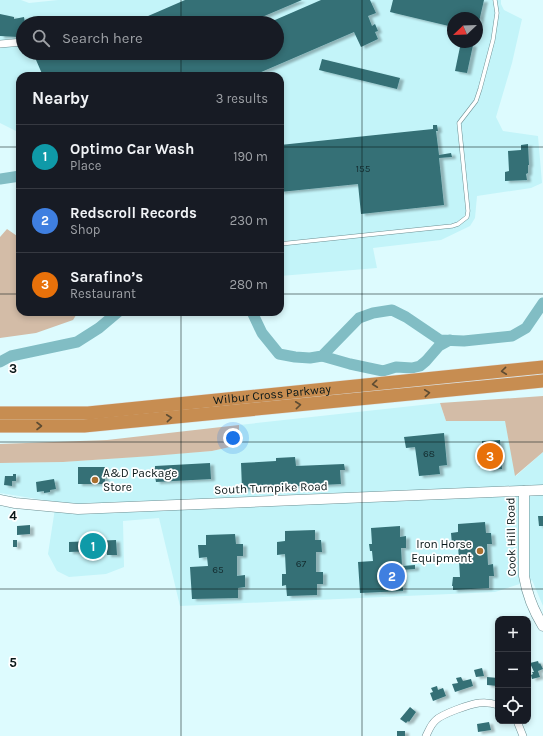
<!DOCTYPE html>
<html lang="en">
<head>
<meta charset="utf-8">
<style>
	body { margin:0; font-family:Karla,sans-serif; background:#20242c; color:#f1f3f6 }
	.controls { position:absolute; right:12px; bottom:12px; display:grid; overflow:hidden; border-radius:8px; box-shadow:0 2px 6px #0003 }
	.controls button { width:36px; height:36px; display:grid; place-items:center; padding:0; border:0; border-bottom:1px solid #363941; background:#171b24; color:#f1f3f6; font:20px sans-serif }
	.compass { position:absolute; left:447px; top:12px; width:36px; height:36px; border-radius:50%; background:#171b24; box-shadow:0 2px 6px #0003; rotate:247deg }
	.you { position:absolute; left:233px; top:438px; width:14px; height:14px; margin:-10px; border:3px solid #fff; border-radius:50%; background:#1a73e8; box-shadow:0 0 0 6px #1a73e833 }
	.badge { display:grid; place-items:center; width:26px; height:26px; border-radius:50%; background:#7c3aed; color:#fff; font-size:13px; font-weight:700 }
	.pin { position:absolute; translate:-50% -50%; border:2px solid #fff; box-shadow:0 1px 4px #0006 }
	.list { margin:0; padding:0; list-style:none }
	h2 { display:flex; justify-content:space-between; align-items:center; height:52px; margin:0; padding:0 16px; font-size:17px }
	h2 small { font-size:13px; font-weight:400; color:#9ea1a6 }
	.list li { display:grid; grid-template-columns:26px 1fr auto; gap:12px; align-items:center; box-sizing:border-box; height:64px; padding:0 16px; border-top:1px solid #363941 }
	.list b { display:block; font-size:15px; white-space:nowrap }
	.list p { margin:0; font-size:13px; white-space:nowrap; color:#9ea1a6 }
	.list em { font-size:13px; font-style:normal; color:#9ea1a6 }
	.icon { flex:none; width:22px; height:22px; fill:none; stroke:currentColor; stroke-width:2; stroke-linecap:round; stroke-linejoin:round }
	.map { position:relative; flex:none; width:543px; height:736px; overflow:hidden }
	.search { position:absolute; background:#171b24; box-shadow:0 2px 6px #0003; left:16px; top:16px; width:268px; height:44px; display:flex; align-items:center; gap:10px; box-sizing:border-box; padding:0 14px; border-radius:22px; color:#9ea1a6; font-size:15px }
	.panel { position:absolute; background:#171b24; box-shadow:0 2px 6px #0003; left:16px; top:72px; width:268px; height:244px; border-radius:12px }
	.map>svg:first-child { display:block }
	.built { fill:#c3f4f9; fill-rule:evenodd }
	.green { fill:#d3bca7 }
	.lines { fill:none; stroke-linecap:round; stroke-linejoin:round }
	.river { stroke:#81bdc4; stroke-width:11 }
	.building { fill:#347076; filter:url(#shadow) }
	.lane-casing { stroke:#6d9094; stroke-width:4.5 }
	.street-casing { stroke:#6d9094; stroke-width:8 }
	.secondary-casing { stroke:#6d9094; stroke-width:11 }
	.highway-casing { stroke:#dddfdf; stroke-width:14 }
	.lane { stroke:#fff; stroke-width:3.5 }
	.street { stroke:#fff; stroke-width:7 }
	.secondary { stroke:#fff; stroke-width:10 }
	.highway { stroke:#c78d51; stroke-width:13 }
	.oneway { stroke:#5e4c32 }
	.grid { fill:none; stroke:#091718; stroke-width:1; stroke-opacity:0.55 }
	.poi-dot { fill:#a96f2f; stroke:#fff; stroke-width:1.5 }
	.labels { text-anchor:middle; stroke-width:3.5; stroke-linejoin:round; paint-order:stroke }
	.number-label { font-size:10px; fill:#142d30 }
	.street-label { font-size:12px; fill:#091718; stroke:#fff }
	.poi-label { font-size:12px; fill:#091718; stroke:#fff; text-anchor:start }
	.grid-label { font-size:13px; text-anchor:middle; font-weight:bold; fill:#091718; stroke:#fff; stroke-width:3.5; stroke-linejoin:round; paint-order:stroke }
</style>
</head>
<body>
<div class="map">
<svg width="543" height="736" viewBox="0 0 543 736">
	<defs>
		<filter id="shadow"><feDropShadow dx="4" dy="2" stdDeviation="1" flood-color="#0004"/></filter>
	</defs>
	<rect width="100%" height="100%" fill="#ddfbfe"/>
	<!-- built -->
	<g class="built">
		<path d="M0,0h21l8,3 29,-3h443v4l3,6 18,9 -10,44 -16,54 7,14 35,5 4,47 -11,5 -54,8 -2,22 -5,8 -29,14 -68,8 4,20 -97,8v-200h-260v57l-20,-10zM453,18h24v24h-24zM23,23h254v30h-254z"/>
		<polygon points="440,403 446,421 505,420 516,476 543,452 543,606 532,580 495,592 180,606 159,518 123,521 124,567 106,574 69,577 57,571 48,554 56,502 0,493 0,463 63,462 212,451 239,445 239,425"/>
	</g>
	<!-- green -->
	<g class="green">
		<polygon points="7,229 20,238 20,312 78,312 73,320 36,333 0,338 0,237"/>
		<polygon points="543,396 543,452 515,476 505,421 446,421 440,403"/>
		<polygon points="239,425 239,445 212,451 152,456 63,462 0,463 0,444 107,440"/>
	</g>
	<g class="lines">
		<!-- river -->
		<g class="river">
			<polyline points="0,179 20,176"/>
			<polyline points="252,312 262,333 279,354 295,357 310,358 322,356 359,318 373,313 392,310 406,317 440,340 464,341 512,336 526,328 543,303"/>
			<polyline points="322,356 350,364 383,371 396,367 412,368 420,366 426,361 439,346 450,340"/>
			<polyline points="0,362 11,356 77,342 99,328 118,312"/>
		</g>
	</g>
	<!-- building -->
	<g class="building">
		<polygon points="185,0 302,0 255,20 256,23 132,23"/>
		<polygon points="321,0 370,0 376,13 368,16 372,26 375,24 378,31 375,32 378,39 361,47 354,32 252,76 203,76 202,74 196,76 43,76 33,53 50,53 52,57 60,53 277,53 277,23 268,23"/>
		<polygon points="393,0 484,0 478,26 477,18 453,18 453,27 390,12"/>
		<polygon points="0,14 14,17 14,19 24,17 25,23 23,23 23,36 18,37 0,36"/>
		<polygon points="44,19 46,23 35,23"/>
		<polygon points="461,42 473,45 467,73 455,71"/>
		<polygon points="322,59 400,78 397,89 319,70"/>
		<polygon points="433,125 437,125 438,131 436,131 439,155 451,153 452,157 439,158 444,205 361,214 358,184 280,192 280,145 433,129"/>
		<polygon points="528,144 529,165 528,165 528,173 526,174 527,180 505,181 505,172 509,171 508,151 521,150 521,145"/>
		<polygon points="444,433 447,465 439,466 440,474 419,476 415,447 406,448 404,437"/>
		<polygon points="500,440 502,469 489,470 484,465 479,467 478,447 482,447 482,441"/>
		<polygon points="295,457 296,466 344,464 345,470 340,470 341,484 242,489 241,463 276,461 276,458"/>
		<polygon points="210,463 211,479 156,482 155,476 153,477 152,468 155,468 155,466"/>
		<polygon points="78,467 105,467 105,483 103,483 103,484 78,484"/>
		<polygon points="13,474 16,474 16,481 12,481 12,486 4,485 5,476 13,476"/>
		<polygon points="54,479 56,489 50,490 50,492 44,493 44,491 37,492 36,482"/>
		<polygon points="538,516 543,516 543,526 539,526"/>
		<polygon points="485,522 486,533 491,533 492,544 487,544 488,565 493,564 494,576 489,576 489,588 453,590 453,586 452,586 453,577 460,577 458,545 452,545 451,533 458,532 458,524"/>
		<polygon points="30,525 30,534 17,535 17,526"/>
		<polygon points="400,526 400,537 406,536 406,548 401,548 402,566 415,565 415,569 402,570 403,591 360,593 358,562 373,561 372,551 370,551 369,544 372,544 371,528"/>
		<polygon points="315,530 315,540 321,540 322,552 316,552 316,572 323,572 323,584 317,584 317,595 287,596 286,585 282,586 282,574 286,574 285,554 277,555 277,542 285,541 285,531"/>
		<polygon points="235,534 236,544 243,544 243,556 237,556 237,576 245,575 245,587 238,588 238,598 192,599 190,567 208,566 207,557 199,558 198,545 206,545 206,535"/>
		<rect x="13" y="540" width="4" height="7"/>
		<polygon points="116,540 117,555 107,555 107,550 99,551 99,554 93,554 93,551 69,552 69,542"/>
		<polygon points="538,661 539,664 540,663 543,669 538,671 540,677 532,679 531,675 533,674 532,672 534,672 530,663"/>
		<polygon points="482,668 484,676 476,677 474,670"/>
		<polygon points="461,677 463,681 471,679 473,686 455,692 452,684 458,683 456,678"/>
		<polygon points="487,677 498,678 498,686 487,685"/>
		<polygon points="437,686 438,690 443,688 446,696 433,701 430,693 433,692 431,688"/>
		<polygon points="410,707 416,712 409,722 408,721 406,723 400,719"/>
		<polygon points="489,722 491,730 478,732 477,724"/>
		<rect x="397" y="731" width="8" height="5"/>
	</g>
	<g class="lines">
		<defs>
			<polyline id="lane" points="280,244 452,226 458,224 467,217 468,211 459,123 476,101 480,89 493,40 497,13 495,0"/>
			<g id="street">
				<polyline points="0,44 23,42"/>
				<polyline points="517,721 523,736"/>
				<path d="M426,736c3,-6 5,-12 10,-16 6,-6 34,-16 43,-17 7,-1 13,0 19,2"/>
			</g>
			<g id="secondary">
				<path d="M524,491v85c3,18 9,34 19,50"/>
				<polyline points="0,500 15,503 78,509 543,490"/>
			</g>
			<g id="highway">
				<path id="s1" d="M0,413h88l455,-46"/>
				<polyline points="0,426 84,426 543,381"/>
			</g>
		</defs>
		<!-- lane casing -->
		<use href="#lane" class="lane-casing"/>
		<!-- street casing -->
		<use href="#street" class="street-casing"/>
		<!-- secondary casing -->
		<use href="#secondary" class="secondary-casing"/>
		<!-- highway casing -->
		<use href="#highway" class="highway-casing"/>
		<!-- lane -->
		<use href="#lane" class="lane"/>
		<!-- street -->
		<use href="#street" class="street"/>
		<!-- secondary -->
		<use href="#secondary" class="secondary"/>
		<!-- highway -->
		<use href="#highway" class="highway"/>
	</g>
	<!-- one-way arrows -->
	<defs><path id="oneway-chevron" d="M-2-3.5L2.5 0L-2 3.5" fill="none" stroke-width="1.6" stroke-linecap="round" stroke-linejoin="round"/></defs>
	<g class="oneway">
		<use href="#oneway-chevron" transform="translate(504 371) rotate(174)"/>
		<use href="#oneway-chevron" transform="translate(375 384) rotate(174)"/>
		<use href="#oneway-chevron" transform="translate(427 393) rotate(-6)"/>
		<use href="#oneway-chevron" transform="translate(298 405) rotate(-6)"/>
		<use href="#oneway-chevron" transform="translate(169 418) rotate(-6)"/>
		<use href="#oneway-chevron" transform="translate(39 426)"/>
	</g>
	<!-- grid -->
	<path class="grid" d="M181,0v23M362,0v736M181,53v23M0,147h20M280,147h263M0,294h20M280,294h263M181,312v424M0,442h543M0,589h543"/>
	<!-- markers -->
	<g class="poi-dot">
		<circle cx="95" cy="480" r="4"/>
		<circle cx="480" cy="551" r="4"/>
	</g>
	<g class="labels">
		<!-- number labels -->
		<g class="number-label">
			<text x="363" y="172">155</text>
			<text x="429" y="457">68</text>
			<text x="301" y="567">67</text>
			<text x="218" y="573">65</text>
		</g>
		<!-- street labels -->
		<g class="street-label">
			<text dy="4" stroke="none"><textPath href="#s1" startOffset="273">Wilbur Cross Parkway</textPath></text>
			<text transform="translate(271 488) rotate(-2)" y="4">South Turnpike Road</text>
			<text transform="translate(511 537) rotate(-91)" y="4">Cook Hill Road</text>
		</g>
		<!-- poi labels -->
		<g class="poi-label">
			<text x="103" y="477">A&amp;D Package<tspan x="103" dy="14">Store</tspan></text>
			<text x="472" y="548" text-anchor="end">Iron Horse<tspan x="472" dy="14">Equipment</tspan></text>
		</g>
	</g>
	<g class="grid-label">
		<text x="13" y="373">3</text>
		<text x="13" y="520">4</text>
		<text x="13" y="667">5</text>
	</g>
</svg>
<div class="controls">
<button>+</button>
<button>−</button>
<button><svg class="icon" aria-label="locate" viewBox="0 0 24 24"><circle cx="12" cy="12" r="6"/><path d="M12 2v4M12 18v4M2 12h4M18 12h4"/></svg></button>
</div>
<svg class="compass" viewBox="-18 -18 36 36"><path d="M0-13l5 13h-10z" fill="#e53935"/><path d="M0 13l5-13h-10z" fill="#9ea1a6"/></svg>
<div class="you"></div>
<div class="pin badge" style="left:93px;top:546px;background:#0f9aa8">1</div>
<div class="pin badge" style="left:392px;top:576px;background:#3f7fe0">2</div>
<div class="pin badge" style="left:490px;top:456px;background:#e8710a">3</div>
<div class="search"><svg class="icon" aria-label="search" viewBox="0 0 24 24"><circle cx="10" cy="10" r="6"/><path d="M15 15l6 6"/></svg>Search here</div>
<section class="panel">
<h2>Nearby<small>3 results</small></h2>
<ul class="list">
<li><span class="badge" style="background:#0f9aa8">1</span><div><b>Optimo Car Wash</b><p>Place</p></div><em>190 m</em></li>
<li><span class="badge" style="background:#3f7fe0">2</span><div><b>Redscroll Records</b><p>Shop</p></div><em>230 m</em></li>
<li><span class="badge" style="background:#e8710a">3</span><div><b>Sarafino’s</b><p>Restaurant</p></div><em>280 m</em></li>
</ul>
</section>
</div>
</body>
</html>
